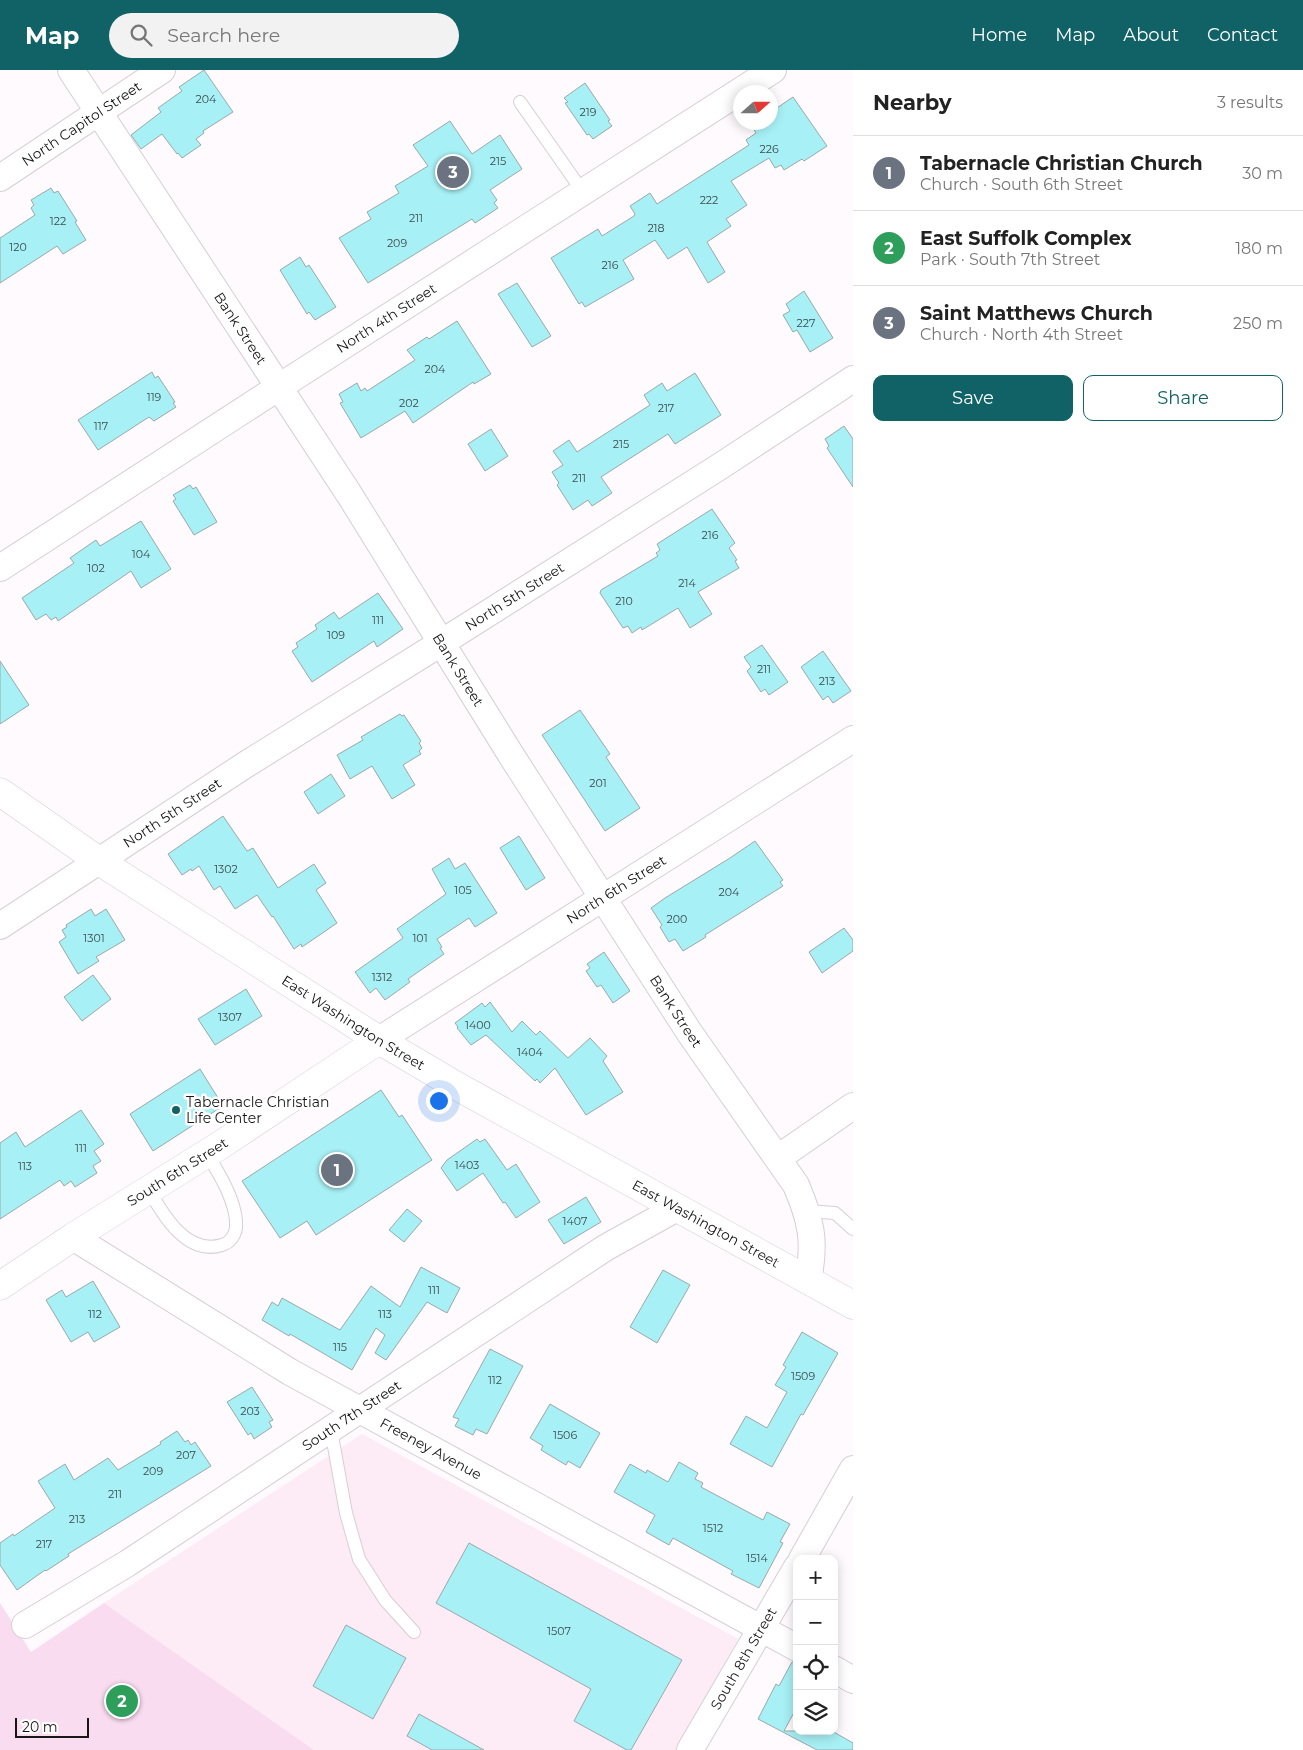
<!DOCTYPE html>
<html lang="en">
<head>
<meta charset="utf-8">
<style>
	body { margin:0; font-family:Montserrat,sans-serif; background:#f2f2f2; color:#222 }
	.controls { position:absolute; right:15px; bottom:15px; display:grid; overflow:hidden; border-radius:10px; box-shadow:0 2px 12px #0003 }
	.controls button { width:45px; height:45px; display:grid; place-items:center; padding:0; border:0; border-bottom:1px solid #e0e0e0; background:#fff; color:#222; font:25px sans-serif }
	.compass { position:absolute; left:733px; top:15px; width:45px; height:45px; border-radius:50%; background:#fff; box-shadow:0 2px 12px #0003; rotate:69deg }
	.scale { position:absolute; left:15px; bottom:12px; width:74px; box-sizing:border-box; padding-left:5px; border:2px solid #1a1618; border-top:0; font-size:14px; line-height:18px; white-space:nowrap; color:#1a1618; -webkit-text-stroke:4px #fff; paint-order:stroke }
	.you { position:absolute; left:438px; top:1030px; width:18px; height:18px; margin:-12px; border:4px solid #fff; border-radius:50%; background:#1a73e8; box-shadow:0 0 0 8px #1a73e833 }
	.badge { display:grid; place-items:center; width:32px; height:32px; border-radius:50%; background:#106266; color:#fff; font-size:16px; font-weight:700 }
	.pin { position:absolute; translate:-50% -50%; border:2px solid #fff; box-shadow:0 1px 5px #0006 }
	.list { margin:0; padding:0; list-style:none }
	h2 { display:flex; justify-content:space-between; align-items:center; height:65px; margin:0; padding:0 20px; font-size:21px }
	h2 small { font-size:16px; font-weight:400; color:#767676 }
	.list li { display:grid; grid-template-columns:32px 1fr auto; gap:15px; align-items:center; box-sizing:border-box; height:75px; padding:0 20px; border-top:1px solid #e0e0e0 }
	.list b { display:block; font-size:19px; white-space:nowrap }
	.list p { margin:0; font-size:16px; white-space:nowrap; color:#767676 }
	.list em { font-size:16px; font-style:normal; color:#767676 }
	.actions { display:flex; gap:10px; padding:15px 20px }
	.actions a { flex:1; padding:11px 0; border:1px solid #106266; border-radius:10px; text-align:center; font-size:18px; color:#106266 }
	.actions .main { background:#106266; color:#fff }
	.icon { flex:none; width:28px; height:28px; fill:none; stroke:currentColor; stroke-width:2; stroke-linecap:round; stroke-linejoin:round }
	.map { position:relative; flex:none; width:853px; height:1680px; overflow:hidden }
	header { display:flex; align-items:center; gap:30px; box-sizing:border-box; height:70px; padding:0 25px; background:#106266; color:#fff }
	header strong { font-size:24px }
	nav { display:flex; gap:28px; margin-inline-start:auto; font-size:18px }
	.search { width:350px; height:45px; background:#f2f2f2; display:flex; align-items:center; gap:12px; box-sizing:border-box; padding:0 18px; border-radius:28px; color:#767676; font-size:19px }
	main { display:flex }
	aside { flex:1; background:#fff }
	.map>svg:first-child { display:block }
	.built { fill:#fdebf6 }
	.green { fill:#fadcf0 }
	.building { fill:#a7f0f5; stroke:#9ba8a8 }
	.lines { fill:none; stroke-linecap:round; stroke-linejoin:round }
	.lane-casing { stroke:#d8ced4; stroke-width:14 }
	.street-casing { stroke:#d8ced4; stroke-width:28 }
	.secondary-casing { stroke:#d8ced4; stroke-width:29 }
	.lane { stroke:#fff; stroke-width:12 }
	.street { stroke:#fff; stroke-width:26 }
	.secondary { stroke:#fff; stroke-width:28 }
	.poi-dot { fill:#106266; stroke:#fff; stroke-width:2 }
	.labels { text-anchor:middle; stroke-width:5; stroke-linejoin:round; paint-order:stroke }
	.number-label { font-size:11px; fill:#3d4c4f }
	.street-label { font-size:14px; fill:#1a1618; stroke:#fff }
	.poi-label { font-size:14px; fill:#1a1618; stroke:#fff; text-anchor:start }
</style>
</head>
<body>
<header>
<strong>Map</strong>
<div class="search"><svg class="icon" aria-label="search" viewBox="0 0 24 24"><circle cx="10" cy="10" r="6"/><path d="M15 15l6 6"/></svg>Search here</div>
<nav><a>Home</a><a>Map</a><a>About</a><a>Contact</a></nav>
</header>
<main>
<div class="map">
<svg width="853" height="1680" viewBox="0 0 853 1680">
	<rect width="100%" height="100%" fill="#fefafd"/>
	<!-- built -->
	<polygon class="built" points="362,1364 738,1569 677,1680 314,1680 104,1533"/>
	<!-- green -->
	<polygon class="green" points="0,1533 31,1582 104,1533 314,1680 0,1680"/>
	<!-- building -->
	<g class="building">
		<polygon points="204,0 233,42 203,61 204,63 196,69 201,75 182,88 178,83 177,84 162,64 141,79 131,65 161,42 158,38 182,21 179,17"/>
		<polygon points="585,13 610,50 608,51 612,56 593,69 589,64 587,65 565,33 568,32 564,28"/>
		<polygon points="793,27 827,76 804,91 802,89 784,100 781,95 775,98 769,88 731,111 747,135 726,149 731,156 707,172 725,202 708,213 687,177 668,189 655,170 623,190 634,209 585,237 582,232 579,234 551,188 598,159 602,166 634,146 635,144 630,136 650,123 657,134 749,75 746,70 756,63 753,58 763,52 770,52 770,48 773,46 771,42"/>
		<polygon points="450,51 472,84 500,65 522,99 490,120 497,130 494,133 498,138 475,153 472,149 368,213 339,168 371,149 367,142 399,123 395,116 428,96 413,75"/>
		<polygon points="51,118 54,123 58,121 77,151 75,152 86,170 63,184 57,176 0,213 0,168 35,145 31,138 34,135 31,130"/>
		<polygon points="300,187 306,197 309,195 336,237 315,250 309,242 307,244 280,200"/>
		<polygon points="517,213 551,266 532,277 498,224"/>
		<polygon points="804,221 833,268 810,282 797,260 793,262 783,245 790,241 786,234"/>
		<polygon points="457,251 491,304 474,314 473,312 413,353 405,341 361,368 340,333 343,332 339,324 357,313 361,321 365,318 367,321 415,290 407,280 427,267 429,269"/>
		<polygon points="152,302 155,308 158,306 175,332 173,333 176,337 154,351 149,347 98,380 78,350"/>
		<polygon points="695,303 721,345 675,374 668,364 601,407 612,423 592,436 588,430 573,440 557,415 559,413 552,402 563,395 553,381 569,370 577,382 650,335 644,325 662,313 667,321"/>
		<polygon points="844,356 853,369 853,417 827,378 829,376 825,369"/>
		<polygon points="491,359 508,386 485,401 468,374"/>
		<polygon points="190,415 193,419 196,417 217,452 194,465 173,431 176,429 173,425"/>
		<polygon points="712,439 735,473 729,478 737,490 735,491 739,498 698,522 712,544 690,558 678,538 642,560 641,557 632,563 628,556 623,558 600,523 601,520 658,486 656,483 660,480 657,474"/>
		<polygon points="141,451 171,499 141,518 131,501 58,551 56,547 51,550 46,544 36,550 22,528 74,493 70,488 96,470 100,476"/>
		<polygon points="378,523 403,559 377,577 374,571 312,612 292,581 298,577 296,573 317,559 315,555 334,542 339,549"/>
		<polygon points="762,575 788,612 769,625 765,619 761,622 747,601 751,597 744,587"/>
		<polygon points="823,581 851,621 833,633 828,626 823,630 801,597"/>
		<polygon points="0,591 29,635 0,654"/>
		<polygon points="580,640 610,684 606,687 640,738 605,761 542,665"/>
		<polygon points="400,644 402,646 404,645 421,671 419,673 422,678 419,681 421,684 403,695 415,715 392,729 372,696 350,709 337,685 363,670 361,667"/>
		<polygon points="331,704 345,726 318,744 304,722"/>
		<polygon points="223,746 247,781 253,778 278,818 314,794 326,813 316,820 337,853 302,877 301,874 294,879 273,846 272,847 257,825 235,839 220,816 214,820 199,796 192,801 191,799 182,805 168,784"/>
		<polygon points="519,766 545,808 526,820 500,778"/>
		<polygon points="755,771 783,810 780,812 783,816 705,865 706,867 683,881 675,869 669,872 660,857 662,855 651,838 665,828 730,788"/>
		<polygon points="449,788 455,799 465,793 497,843 475,857 469,848 437,869 442,877 440,878 444,884 408,909 410,912 385,930 376,918 370,923 355,902 403,868 397,859 446,824 432,799"/>
		<polygon points="91,839 95,846 106,839 125,870 96,887 99,891 78,904 59,872 66,867 62,860 67,857 66,855"/>
		<polygon points="844,858 853,870 853,881 822,903 809,882"/>
		<polygon points="604,882 630,921 613,933 601,915 597,917 586,901 590,898 587,894"/>
		<polygon points="93,905 111,929 82,951 64,927"/>
		<polygon points="246,919 262,946 215,975 198,949"/>
		<polygon points="490,932 512,962 522,951 536,965 540,961 568,988 590,968 607,986 603,991 623,1022 586,1045 555,998 540,1013 537,1009 535,1011 486,965 471,975 457,958 458,957 455,953 482,933 485,937"/>
		<polygon points="200,999 223,1036 153,1081 130,1044"/>
		<polygon points="381,1020 399,1047 402,1045 432,1090 316,1165 307,1151 280,1168 242,1111"/>
		<polygon points="81,1040 104,1074 94,1081 101,1091 93,1096 97,1103 75,1117 71,1111 64,1116 60,1110 0,1149 0,1073 16,1062 25,1077"/>
		<polygon points="477,1069 480,1072 485,1069 507,1100 516,1094 540,1132 516,1148 505,1132 503,1133 483,1103 457,1121 441,1098 447,1090"/>
		<polygon points="586,1127 601,1152 564,1174 548,1150"/>
		<polygon points="407,1139 422,1151 404,1172 389,1160"/>
		<polygon points="421,1197 460,1218 447,1243 427,1232 386,1290 375,1283 385,1265 376,1258 352,1300 290,1264 289,1266 262,1250 272,1232 278,1236 282,1228 340,1260 371,1216 400,1237"/>
		<polygon points="663,1200 690,1215 657,1273 630,1257"/>
		<polygon points="93,1211 120,1257 94,1272 88,1262 71,1272 46,1230 62,1220 66,1227"/>
		<polygon points="802,1262 838,1283 803,1345 801,1344 772,1397 730,1374 746,1346 767,1358 787,1322 775,1315 786,1297 783,1295"/>
		<polygon points="490,1279 523,1296 487,1364 476,1359 473,1365 455,1356 459,1349 453,1347"/>
		<polygon points="252,1317 273,1350 269,1352 272,1357 254,1369 251,1363 248,1365 227,1332"/>
		<polygon points="550,1334 600,1363 580,1398 568,1391 566,1395 541,1380 543,1376 530,1368"/>
		<polygon points="177,1361 185,1372 188,1370 191,1375 195,1372 211,1396 68,1484 69,1486 46,1501 45,1500 17,1520 0,1495 0,1473 13,1464 14,1466 55,1438 38,1411 65,1394 74,1410 108,1388 118,1400 161,1374 160,1372"/>
		<polygon points="679,1392 698,1403 695,1409 703,1413 701,1417 763,1450 767,1442 790,1454 780,1472 783,1473 759,1518 731,1504 733,1501 673,1468 669,1475 646,1462 655,1445 614,1422 630,1394 646,1403 647,1400 668,1412"/>
		<polygon points="469,1473 682,1590 631,1680 627,1680 574,1651 591,1619 436,1533"/>
		<polygon points="346,1555 406,1588 373,1649 313,1616"/>
		<polygon points="792,1592 797,1593 797,1637 784,1661 832,1661 853,1673 853,1680 817,1680 758,1649 776,1614 779,1616"/>
		<polygon points="419,1644 484,1680 432,1680 407,1666"/>
	</g>
	<g class="lines">
		<defs>
			<g id="lane">
				<polyline points="520,32 583,122"/>
				<path d="M149,1120c14,25 38,66 73,55 8,-2 13,-10 14,-17 2,-24 -17,-55 -29,-74"/>
				<polyline points="807,1141 835,1143 853,1159"/>
				<polyline points="331,1360 346,1443 359,1489 385,1530 414,1562"/>
			</g>
			<g id="street">
				<path id="s1" d="M71,0l278,424 162,261 178,277 107,153c15,35 20,57 12,95"/>
				<path id="s2" d="M0,108l162,-108"/>
				<path id="s3" d="M0,498l279,-181 494,-317"/>
				<path id="s4" d="M0,856l245,-161 196,-122 278,-176 134,-88"/>
				<path id="s5" d="M379,970l474,-301"/>
				<polyline points="778,1088 853,1036"/>
				<path id="s6" d="M73,1167l217,135 507,276"/>
				<polyline points="802,1489 853,1399"/>
				<path id="s7" d="M25,1555l103,-62 477,-315 72,-40"/>
				<polyline points="834,1599 853,1610"/>
				<path id="s8" d="M690,1680l107,-183"/>
			</g>
			<g id="secondary">
				<path id="s9" d="M0,722l99,69 280,179 76,45 398,220"/>
				<path id="s10" d="M0,1216l73,-49 146,-91 160,-106"/>
			</g>
		</defs>
		<!-- lane casing -->
		<use href="#lane" class="lane-casing"/>
		<!-- street casing -->
		<use href="#street" class="street-casing"/>
		<!-- secondary casing -->
		<use href="#secondary" class="secondary-casing"/>
		<!-- lane -->
		<use href="#lane" class="lane"/>
		<!-- street -->
		<use href="#street" class="street"/>
		<!-- secondary -->
		<use href="#secondary" class="secondary"/>
	</g>
	<!-- markers -->
	<circle class="poi-dot" cx="176" cy="1040" r="5"/>
	<g class="labels">
		<!-- number labels -->
		<g class="number-label">
			<text x="206" y="33">204</text>
			<text x="588" y="46">219</text>
			<text x="769" y="83">226</text>
			<text x="498" y="95">215</text>
			<text x="709" y="134">222</text>
			<text x="416" y="152">211</text>
			<text x="58" y="155">122</text>
			<text x="656" y="162">218</text>
			<text x="397" y="177">209</text>
			<text x="18" y="181">120</text>
			<text x="610" y="199">216</text>
			<text x="806" y="257">227</text>
			<text x="435" y="303">204</text>
			<text x="154" y="331">119</text>
			<text x="409" y="337">202</text>
			<text x="666" y="342">217</text>
			<text x="101" y="360">117</text>
			<text x="621" y="378">215</text>
			<text x="579" y="412">211</text>
			<text x="710" y="469">216</text>
			<text x="141" y="488">104</text>
			<text x="96" y="502">102</text>
			<text x="687" y="517">214</text>
			<text x="624" y="535">210</text>
			<text x="378" y="554">111</text>
			<text x="336" y="569">109</text>
			<text x="764" y="603">211</text>
			<text x="827" y="615">213</text>
			<text x="598" y="717">201</text>
			<text x="226" y="803">1302</text>
			<text x="463" y="824">105</text>
			<text x="729" y="826">204</text>
			<text x="677" y="853">200</text>
			<text x="94" y="872">1301</text>
			<text x="420" y="872">101</text>
			<text x="382" y="911">1312</text>
			<text x="230" y="951">1307</text>
			<text x="478" y="959">1400</text>
			<text x="530" y="986">1404</text>
			<text x="81" y="1082">111</text>
			<text x="467" y="1099">1403</text>
			<text x="25" y="1100">113</text>
			<text x="575" y="1155">1407</text>
			<text x="434" y="1224">111</text>
			<text x="95" y="1248">112</text>
			<text x="385" y="1248">113</text>
			<text x="340" y="1281">115</text>
			<text x="803" y="1310">1509</text>
			<text x="495" y="1314">112</text>
			<text x="250" y="1345">203</text>
			<text x="565" y="1369">1506</text>
			<text x="186" y="1389">207</text>
			<text x="153" y="1405">209</text>
			<text x="115" y="1428">211</text>
			<text x="77" y="1453">213</text>
			<text x="713" y="1462">1512</text>
			<text x="44" y="1478">217</text>
			<text x="757" y="1492">1514</text>
			<text x="559" y="1565">1507</text>
		</g>
		<!-- street labels -->
		<g class="street-label">
			<text dy="5" stroke="none"><textPath href="#s2" startOffset="98">North Capitol Street</textPath></text>
			<text dy="5" stroke="none"><textPath href="#s3" startOffset="460">North 4th Street</textPath></text>
			<text dy="5" stroke="none"><textPath href="#s1" startOffset="309">Bank Street</textPath></text>
			<text dy="5" stroke="none"><textPath href="#s4" startOffset="611">North 5th Street</textPath></text>
			<text dy="5" stroke="none"><textPath href="#s1" startOffset="714">Bank Street</textPath></text>
			<text dy="5" stroke="none"><textPath href="#s4" startOffset="206">North 5th Street</textPath></text>
			<text dy="5" stroke="none"><textPath href="#s5" startOffset="281">North 6th Street</textPath></text>
			<text dy="5" stroke="none"><textPath href="#s1" startOffset="1119">Bank Street</textPath></text>
			<text dy="5" stroke="none"><textPath href="#s9" startOffset="422">East Washington Street</textPath></text>
			<text dy="5" stroke="none"><textPath href="#s10" startOffset="211">South 6th Street</textPath></text>
			<text dy="5" stroke="none"><textPath href="#s9" startOffset="828">East Washington Street</textPath></text>
			<text dy="5" stroke="none"><textPath href="#s7" startOffset="388">South 7th Street</textPath></text>
			<text dy="5" stroke="none"><textPath href="#s6" startOffset="416">Freeney Avenue</textPath></text>
			<text dy="5" stroke="none"><textPath href="#s8" startOffset="106">South 8th Street</textPath></text>
		</g>
		<!-- poi labels -->
		<g class="poi-label">
			<text x="186" y="1037">Tabernacle Christian<tspan x="186" dy="16">Life Center</tspan></text>
		</g>
	</g>
</svg>
<div class="controls">
<button>+</button>
<button>−</button>
<button><svg class="icon" aria-label="locate" viewBox="0 0 24 24"><circle cx="12" cy="12" r="6"/><path d="M12 2v4M12 18v4M2 12h4M18 12h4"/></svg></button>
<button><svg class="icon" aria-label="layers" viewBox="0 0 24 24"><path d="M12 4l9 5-9 5-9-5zM3 14l9 5 9-5"/></svg></button>
</div>
<svg class="compass" viewBox="-18 -18 36 36"><path d="M0-13l5 13h-10z" fill="#e53935"/><path d="M0 13l5-13h-10z" fill="#767676"/></svg>
<div class="scale">20 m</div>
<div class="you"></div>
<div class="pin badge" style="left:337px;top:1100px;background:#6b7280">1</div>
<div class="pin badge" style="left:122px;top:1631px;background:#2e9e5b">2</div>
<div class="pin badge" style="left:453px;top:102px;background:#6b7280">3</div>
</div>
<aside>
<h2>Nearby<small>3 results</small></h2>
<ul class="list">
<li><span class="badge" style="background:#6b7280">1</span><div><b>Tabernacle Christian Church</b><p>Church · South 6th Street</p></div><em>30 m</em></li>
<li><span class="badge" style="background:#2e9e5b">2</span><div><b>East Suffolk Complex</b><p>Park · South 7th Street</p></div><em>180 m</em></li>
<li><span class="badge" style="background:#6b7280">3</span><div><b>Saint Matthews Church</b><p>Church · North 4th Street</p></div><em>250 m</em></li>
</ul>
<div class="actions"><a class="main">Save</a><a>Share</a></div>
</aside>
</main>
</body>
</html>
